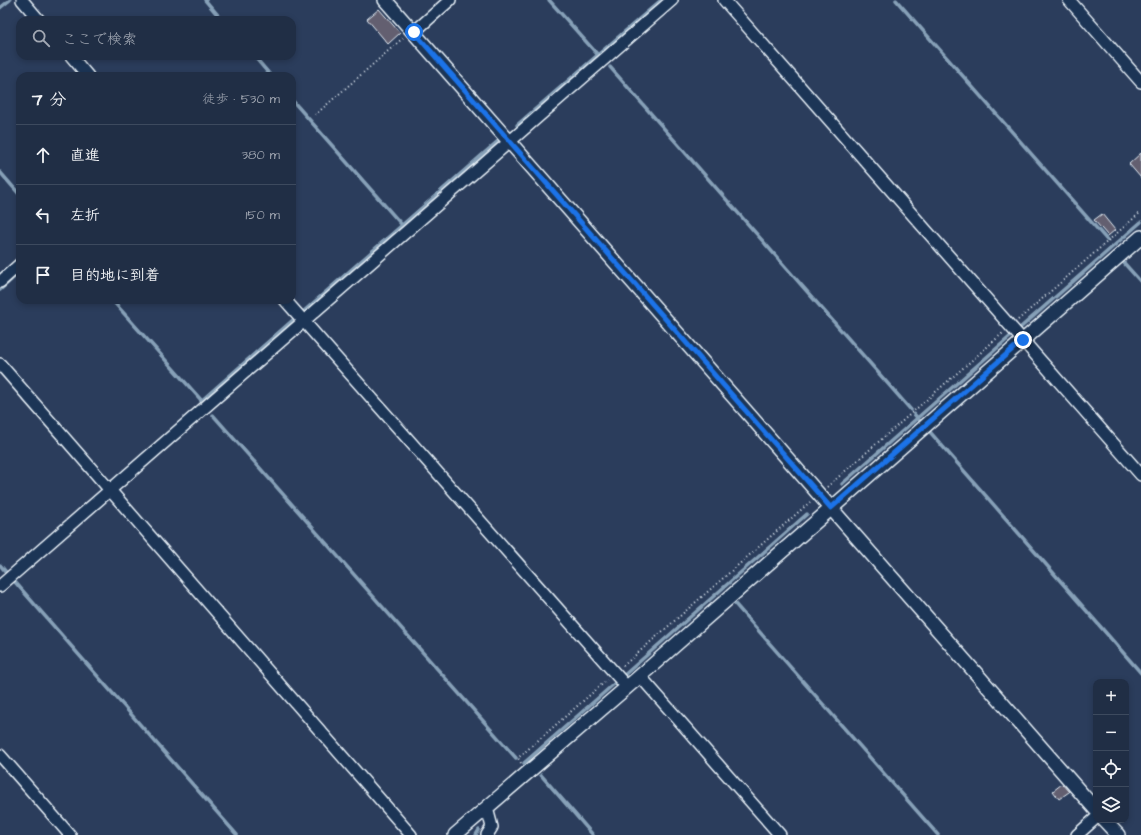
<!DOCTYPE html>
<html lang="ja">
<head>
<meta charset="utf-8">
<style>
	body { margin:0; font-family:"Architects Daughter","Klee One",sans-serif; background:#28364c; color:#f1f3f6 }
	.controls { position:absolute; right:12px; bottom:12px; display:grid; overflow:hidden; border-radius:8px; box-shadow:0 2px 6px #0003 }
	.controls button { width:36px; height:36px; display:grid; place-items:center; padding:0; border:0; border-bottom:1px solid #3d4a5e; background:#202e45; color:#f1f3f6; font:20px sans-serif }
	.stop { position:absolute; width:12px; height:12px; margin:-9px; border:3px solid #1a73e8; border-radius:50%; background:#fff }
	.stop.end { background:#1a73e8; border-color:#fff; box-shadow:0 1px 4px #0008 }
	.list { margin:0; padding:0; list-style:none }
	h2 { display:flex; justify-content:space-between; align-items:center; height:52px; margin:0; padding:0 16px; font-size:17px }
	h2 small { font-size:13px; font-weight:400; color:#a2a8b3 }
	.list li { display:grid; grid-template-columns:26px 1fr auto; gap:12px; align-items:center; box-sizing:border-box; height:60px; padding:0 16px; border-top:1px solid #3d4a5e }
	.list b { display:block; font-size:15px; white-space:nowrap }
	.list em { font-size:13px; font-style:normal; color:#a2a8b3 }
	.icon { flex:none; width:22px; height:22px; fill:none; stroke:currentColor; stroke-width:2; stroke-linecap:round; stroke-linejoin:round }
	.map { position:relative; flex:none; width:1141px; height:835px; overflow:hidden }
	.search { position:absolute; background:#202e45; box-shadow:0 2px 6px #0003; left:16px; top:16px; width:280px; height:44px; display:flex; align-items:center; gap:10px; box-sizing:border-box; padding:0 14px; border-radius:12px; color:#a2a8b3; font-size:15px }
	.panel { position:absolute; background:#202e45; box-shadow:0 2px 6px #0003; left:16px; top:72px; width:280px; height:232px; border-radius:12px }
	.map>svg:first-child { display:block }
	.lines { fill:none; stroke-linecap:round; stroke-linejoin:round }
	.stream { stroke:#87a1b8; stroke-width:3.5 }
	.building { fill:#635f70; stroke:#e8f1f8 }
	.minor-casing { stroke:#e8f1f8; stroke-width:14 }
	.tertiary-casing { stroke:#e8f1f8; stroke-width:16 }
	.path { stroke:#e8f1f8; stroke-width:2; stroke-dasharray:1 3; stroke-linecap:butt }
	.minor { stroke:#1d3557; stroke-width:11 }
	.tertiary { stroke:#1d3557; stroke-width:13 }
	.route { stroke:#1a73e8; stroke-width:5 }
</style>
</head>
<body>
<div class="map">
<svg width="1141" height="835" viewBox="0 0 1141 835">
	<rect width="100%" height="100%" fill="#2b3d5c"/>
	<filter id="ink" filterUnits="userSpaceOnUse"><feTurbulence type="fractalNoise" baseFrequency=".025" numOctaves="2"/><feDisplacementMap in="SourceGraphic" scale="8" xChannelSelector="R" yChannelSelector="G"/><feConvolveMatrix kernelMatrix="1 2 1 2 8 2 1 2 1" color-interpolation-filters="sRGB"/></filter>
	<g filter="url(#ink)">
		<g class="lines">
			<!-- stream -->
			<g class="stream">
				<polyline points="205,0 222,20"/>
				<polyline points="549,0 598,55"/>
				<polyline points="896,0 1107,240"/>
				<polyline points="0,8 10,0"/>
				<polyline points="254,56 271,76"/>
				<polyline points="610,67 911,410"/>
				<polyline points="292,100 402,225"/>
				<polyline points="517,125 661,0"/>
				<polyline points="0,172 20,195"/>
				<polyline points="1124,263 1141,282"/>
				<polyline points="0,290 20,272"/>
				<polyline points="112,300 202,401"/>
				<polyline points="304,311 498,141"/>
				<polyline points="201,401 294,319"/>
				<polyline points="914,414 921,422"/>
				<polyline points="213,415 516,758"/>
				<polyline points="930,432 1141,673"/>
				<polyline points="842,484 1141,222"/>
				<polyline points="0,565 6,572"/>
				<polyline points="15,582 237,835"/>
				<polyline points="735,604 938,835"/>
				<polyline points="622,677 807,514"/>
				<polyline points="524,763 615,683"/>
				<polyline points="541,775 593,835"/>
				<polyline points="476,835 479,830"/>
			</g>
		</g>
		<!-- building -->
		<g class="building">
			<polygon points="379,9 400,33 388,44 367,19"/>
			<polygon points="1141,153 1141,178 1129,164"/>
			<polygon points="1102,214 1115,230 1108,236 1094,220"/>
			<polygon points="1062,784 1069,792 1059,799 1053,791"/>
		</g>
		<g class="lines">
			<defs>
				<g id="minor">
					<polyline points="22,0 39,20"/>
					<polyline points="724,0 1141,475"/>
					<polyline points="1069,0 1141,82"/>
					<polyline points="414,32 450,0"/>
					<polyline points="71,56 88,76"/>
					<polyline points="0,282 20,264"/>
					<polyline points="285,300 627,687"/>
					<polyline points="0,364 411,835"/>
					<polyline points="0,586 672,0"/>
					<polyline points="640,676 780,835"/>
					<polyline points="0,755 70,835"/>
					<polyline points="487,835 492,827 487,808"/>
					<polyline points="1077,835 1096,818"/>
				</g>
				<g id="tertiary">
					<polyline points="385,0 1096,810"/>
					<polyline points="1104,820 1118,835"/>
					<polyline points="455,835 640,676 1141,237"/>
				</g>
			</defs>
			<!-- minor casing -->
			<use href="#minor" class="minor-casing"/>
			<!-- tertiary casing -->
			<use href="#tertiary" class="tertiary-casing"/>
			<!-- path -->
			<g class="path">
				<polyline points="315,115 403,38"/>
				<polyline points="1018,320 1141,212"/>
				<polyline points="827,487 1003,333"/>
				<polyline points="623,666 810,502"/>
				<polyline points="521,763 518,758 607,680"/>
			</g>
			<!-- minor -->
			<use href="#minor" class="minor"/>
			<!-- tertiary -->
			<use href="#tertiary" class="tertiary"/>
		</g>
	</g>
	<g class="lines" filter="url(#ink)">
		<!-- route -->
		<polyline class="route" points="414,32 831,508 1023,340"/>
	</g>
</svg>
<div class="controls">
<button>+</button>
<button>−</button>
<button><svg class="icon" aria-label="locate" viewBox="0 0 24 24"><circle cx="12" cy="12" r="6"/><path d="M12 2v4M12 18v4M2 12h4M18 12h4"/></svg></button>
<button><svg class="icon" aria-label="layers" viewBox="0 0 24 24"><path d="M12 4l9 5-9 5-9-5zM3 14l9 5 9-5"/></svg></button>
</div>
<div class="stop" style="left:414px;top:32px"></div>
<div class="stop end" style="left:1023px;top:340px"></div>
<div class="search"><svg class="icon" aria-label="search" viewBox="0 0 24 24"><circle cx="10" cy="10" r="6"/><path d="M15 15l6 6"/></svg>ここで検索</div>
<section class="panel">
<h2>7 分<small>徒歩 · 530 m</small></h2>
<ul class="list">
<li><svg class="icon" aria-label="ahead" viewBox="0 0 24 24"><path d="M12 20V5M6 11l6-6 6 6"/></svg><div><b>直進</b></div><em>380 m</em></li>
<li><svg class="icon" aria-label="left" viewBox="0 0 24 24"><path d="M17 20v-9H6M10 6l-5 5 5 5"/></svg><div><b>左折</b></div><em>150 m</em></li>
<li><svg class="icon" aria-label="arrive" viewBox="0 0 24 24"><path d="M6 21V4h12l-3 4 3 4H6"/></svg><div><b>目的地に到着</b></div></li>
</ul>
</section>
</div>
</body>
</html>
